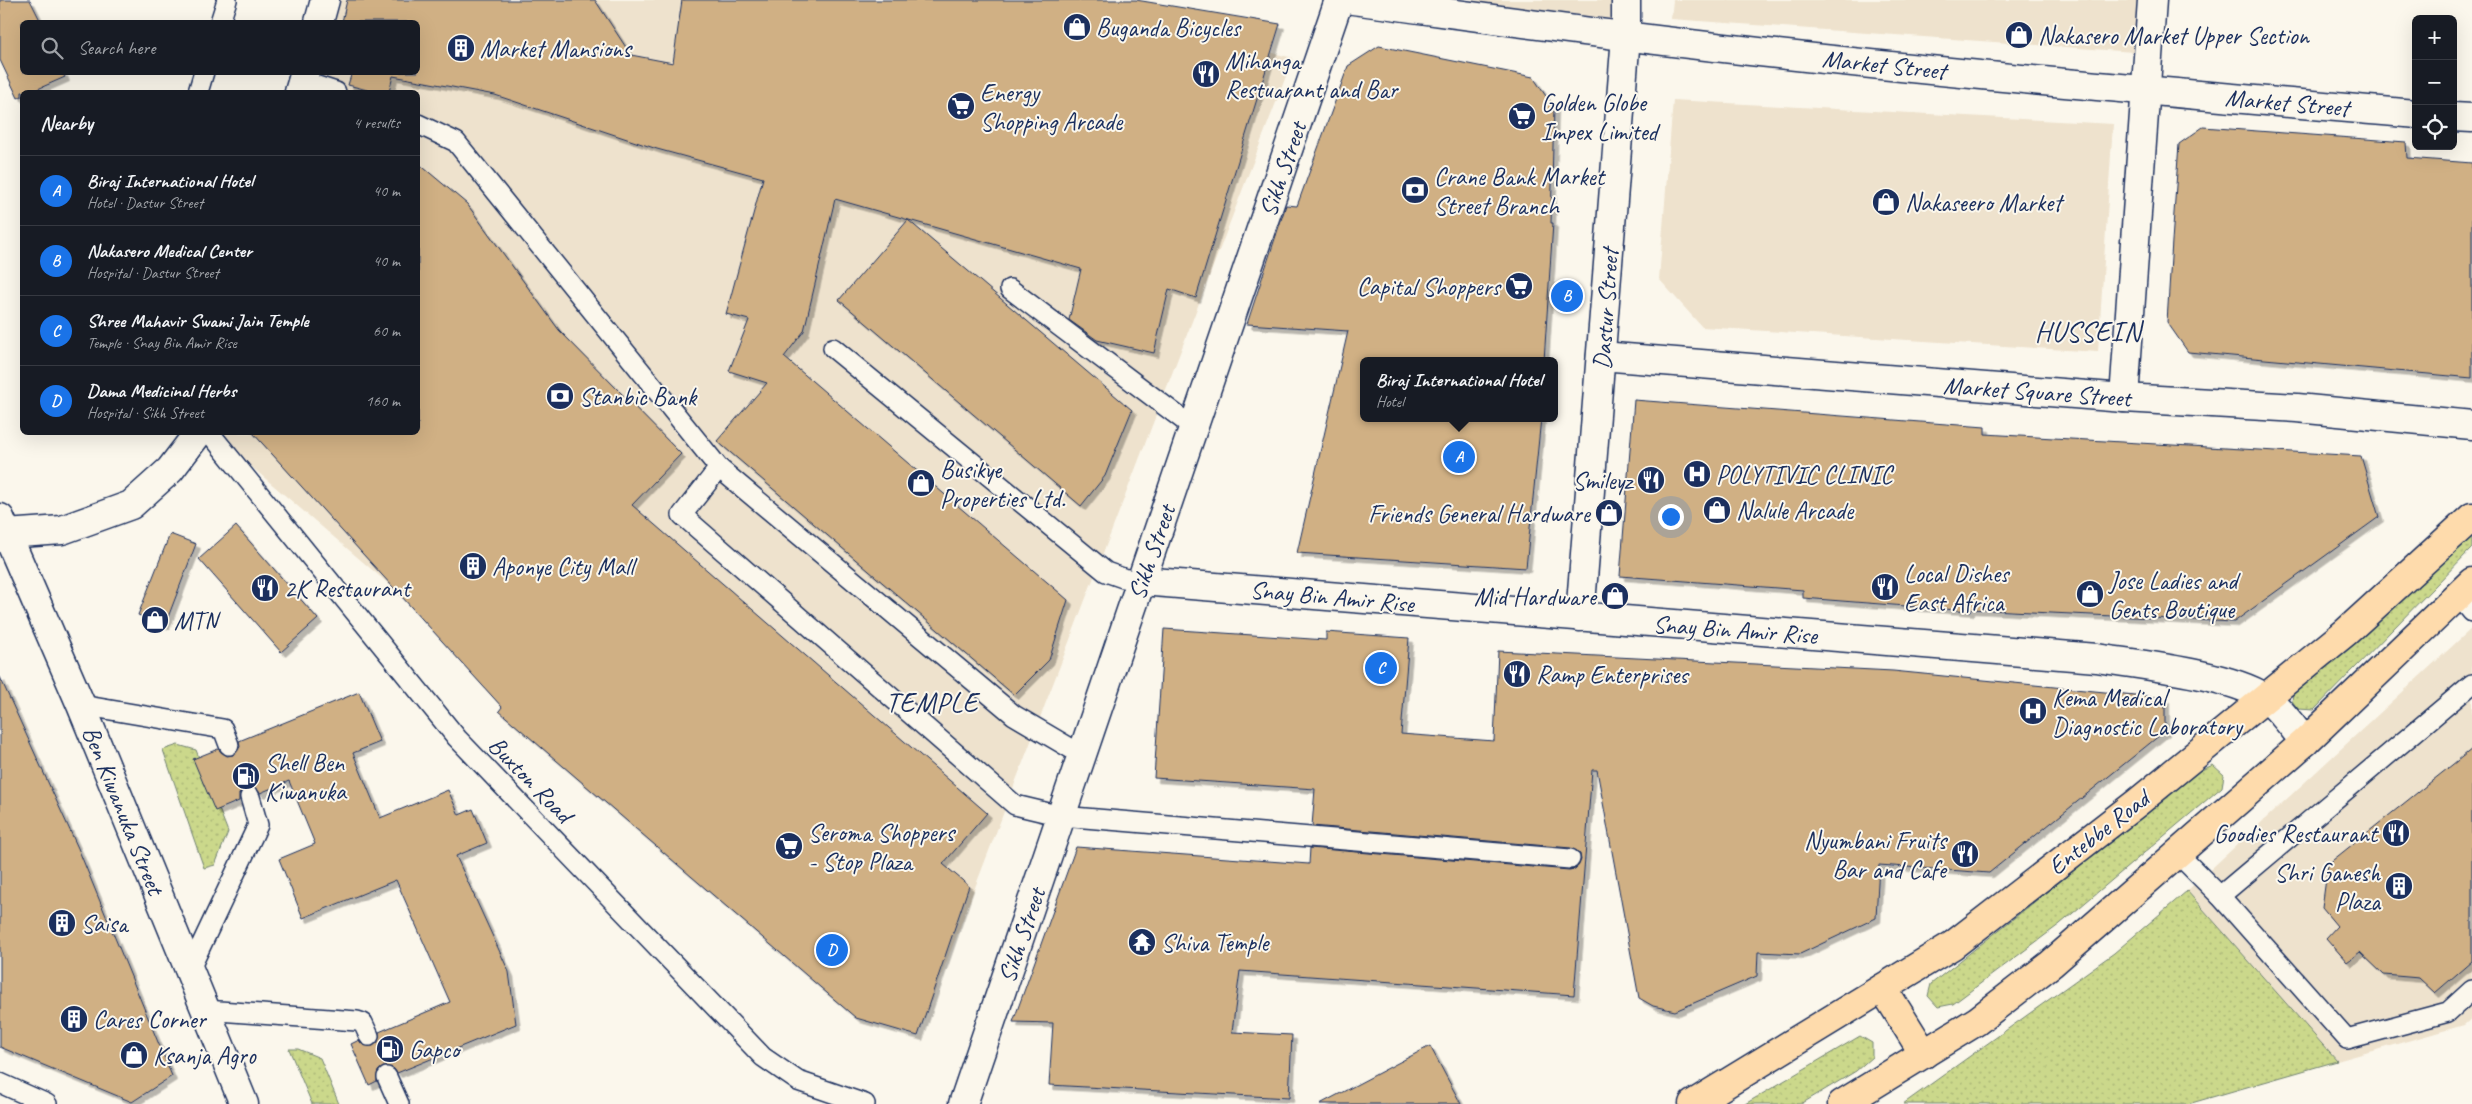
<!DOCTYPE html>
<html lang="en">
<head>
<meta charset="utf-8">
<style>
	body { margin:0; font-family:Caveat,sans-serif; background:#242831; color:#f1f3f6 }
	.controls { position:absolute; right:15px; top:15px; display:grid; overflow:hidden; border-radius:8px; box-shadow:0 5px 20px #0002 }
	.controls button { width:45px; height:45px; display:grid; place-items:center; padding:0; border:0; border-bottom:1px solid #363941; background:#171b24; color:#f1f3f6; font:25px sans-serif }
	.you { position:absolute; left:1670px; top:516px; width:18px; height:18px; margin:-12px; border:4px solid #fff; border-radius:50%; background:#1a73e8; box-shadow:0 0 0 8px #1a73e833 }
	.badge { display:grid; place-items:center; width:32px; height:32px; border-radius:50%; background:#1a73e8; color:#fff; font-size:16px; font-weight:700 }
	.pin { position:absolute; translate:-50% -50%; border:2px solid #fff; box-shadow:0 1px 5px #0006 }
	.popup { position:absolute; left:1360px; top:357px; width:198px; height:65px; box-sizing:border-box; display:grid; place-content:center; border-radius:8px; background:#171b24; filter:drop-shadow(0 1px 4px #0005); font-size:16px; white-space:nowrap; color:#9ea1a6 }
	.popup b { font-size:19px; color:#f1f3f6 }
	.popup::after { content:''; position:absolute; left:50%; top:100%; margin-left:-10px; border:10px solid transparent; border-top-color:#171b24 }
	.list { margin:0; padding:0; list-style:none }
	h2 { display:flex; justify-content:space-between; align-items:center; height:65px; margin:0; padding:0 20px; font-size:21px }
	h2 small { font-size:16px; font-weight:400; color:#9ea1a6 }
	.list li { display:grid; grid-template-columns:32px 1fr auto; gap:15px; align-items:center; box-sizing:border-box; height:70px; padding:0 20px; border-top:1px solid #363941 }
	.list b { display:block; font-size:19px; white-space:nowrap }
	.list p { margin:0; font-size:16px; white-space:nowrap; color:#9ea1a6 }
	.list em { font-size:16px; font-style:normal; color:#9ea1a6 }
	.icon { flex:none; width:28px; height:28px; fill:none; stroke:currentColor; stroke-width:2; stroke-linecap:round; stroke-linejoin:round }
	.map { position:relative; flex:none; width:2472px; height:1104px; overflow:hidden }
	.search { position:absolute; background:#171b24; box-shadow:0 5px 20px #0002; left:20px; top:20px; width:400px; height:55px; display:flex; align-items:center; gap:12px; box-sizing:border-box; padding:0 18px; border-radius:8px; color:#9ea1a6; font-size:19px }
	.panel { position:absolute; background:#171b24; box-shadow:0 5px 20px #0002; left:20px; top:90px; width:400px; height:345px; border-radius:8px }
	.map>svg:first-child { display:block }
	.built { fill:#eee2cd }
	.grass { fill:url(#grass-dots); stroke:#738474 }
	.building { fill:#d0b084; stroke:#1b2f5e; filter:url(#shadow) }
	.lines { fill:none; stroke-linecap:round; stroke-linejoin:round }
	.service-casing { stroke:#1b2f5e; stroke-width:22 }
	.minor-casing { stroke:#1b2f5e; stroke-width:31 }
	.secondary-casing { stroke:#1b2f5e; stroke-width:31 }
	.primary-casing { stroke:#1b2f5e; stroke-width:31 }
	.service { stroke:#fbf7ec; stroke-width:19 }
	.minor { stroke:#fbf7ec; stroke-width:28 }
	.secondary { stroke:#fbf7ec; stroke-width:28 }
	.primary { stroke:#fedbac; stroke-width:28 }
	.labels { text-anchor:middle; stroke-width:4; stroke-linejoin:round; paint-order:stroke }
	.poi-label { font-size:25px; fill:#1b2f5e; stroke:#fbf7ec; text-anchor:start }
	.street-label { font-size:25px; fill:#1b2f5e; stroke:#fbf7ec }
	.quarter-label { font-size:28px; letter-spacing:1px; fill:#1b2f5e; stroke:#fbf7ec }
</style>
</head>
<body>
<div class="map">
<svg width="2472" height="1104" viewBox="0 0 2472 1104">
	<defs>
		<pattern id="grass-dots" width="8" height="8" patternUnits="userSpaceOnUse" patternTransform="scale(1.25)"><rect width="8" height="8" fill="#cbd88b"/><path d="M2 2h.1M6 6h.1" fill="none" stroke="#aeba7a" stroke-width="1.8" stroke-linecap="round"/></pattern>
		<filter id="shadow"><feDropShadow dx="4.5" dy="4.5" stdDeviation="0" flood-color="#0004"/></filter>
	</defs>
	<rect width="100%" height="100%" fill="#fbf7ec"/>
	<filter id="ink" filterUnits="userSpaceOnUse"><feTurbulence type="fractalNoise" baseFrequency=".02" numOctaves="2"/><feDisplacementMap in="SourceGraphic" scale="10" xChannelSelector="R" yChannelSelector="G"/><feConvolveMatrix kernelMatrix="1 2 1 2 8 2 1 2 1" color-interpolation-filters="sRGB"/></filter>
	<g filter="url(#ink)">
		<!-- built -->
		<g class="built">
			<polygon points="327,0 1064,0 1293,58 918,1036 212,433 418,432 418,92 301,92 306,73 418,72 418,22 321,22"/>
			<polygon points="1399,0 1614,0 1616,36"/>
			<polygon points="1673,0 2137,0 2134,52 1671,19"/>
			<polygon points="1673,100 2113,124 2098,352 1702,327 1659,279"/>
			<polygon points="2472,628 2472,1018 2464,1025 2337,1061 2187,891"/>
		</g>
		<!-- grass -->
		<g class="grass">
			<polygon points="2472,522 2472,548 2314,710 2298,709 2292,701 2294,687"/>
			<polygon points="178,745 196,750 228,832 215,865 204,868 163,750"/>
			<polygon points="2213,765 2224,775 2222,787 2060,924 1953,1004 1938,1007 1928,996 1931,984 2199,771"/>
			<polygon points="2187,891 2337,1061 2188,1104 1903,1104 2114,953"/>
			<polygon points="1860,1036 1872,1043 1872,1057 1856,1071 1801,1104 1745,1104"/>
			<polygon points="289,1049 298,1049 320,1058 339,1104 312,1104"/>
		</g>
		<!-- building -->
		<g class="building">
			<polygon points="0,0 30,0 41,22 22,22 22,72 63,72 65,77 31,92 22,92 22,96 18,98 0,60"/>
			<polygon points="347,0 595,0 631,55 673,63 682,0 1136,0 1280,24 1196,298 1169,289 1154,353 1097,340 1069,320 1081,269 835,199 804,331 784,357 1068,600 1049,660 1014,695 717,441 767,383 729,371 749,320 726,314 763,178 657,149 495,95 393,76 389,92 375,92 348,85 352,72 418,72 418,22 342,22"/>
			<polygon points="1379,46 1533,77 1554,108 1551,223 1553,223 1544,361 1364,361 1364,418 1541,418 1526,568 1297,553 1348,331 1247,324 1286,205 1297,206 1348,66"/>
			<polygon points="2203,127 2406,142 2407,158 2472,163 2472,378 2188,352 2167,322 2172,241 2179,144"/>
			<polygon points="418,163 467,204 559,330 681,454 632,505 987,813 943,864 969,886 918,1036 856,1018 499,711 502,707 252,432 418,432"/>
			<polygon points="908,220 1132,410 1105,476 1081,506 839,300"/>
			<polygon points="1634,400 1985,427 1985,434 2361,456 2379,517 2234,622 1970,609 1970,611 1803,598 1803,590 1620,576"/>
			<polygon points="236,526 318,619 281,652 199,559"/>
			<polygon points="170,534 196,544 165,625 138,615"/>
			<polygon points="1164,629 1326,640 1326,632 1409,638 1401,734 1494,741 1498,651 1893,671 2165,698 2165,731 1989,873 1879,865 1876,918 1800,954 1758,952 1757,976 1675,1011 1653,1006 1639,998 1597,770 1592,770 1574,995 1240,971 1232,1032 1292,1035 1289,1098 1049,1085 1053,1023 1013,1022 1076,847 1309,864 1310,848 1569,870 1575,869 1581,860 1580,854 1571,848 1312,826 1315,789 1154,778"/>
			<polygon points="0,677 78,848 172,1076 132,1102 0,1047"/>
			<polygon points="359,692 380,742 353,753 380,818 448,790 459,815 473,809 487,843 456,856 509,972 516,1024 397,1073 393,1068 383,1067 378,1071 377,1081 369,1085 351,1044 359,1040 363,1045 373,1046 378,1042 379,1032 450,1002 396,880 303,918 279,859 315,844 289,781 260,793 253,786 246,786 239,794 239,801 215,811 193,759 218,749 227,756 233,755 240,747 239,741"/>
			<polygon points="2472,749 2472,961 2435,993 2419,978 2384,975 2360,952 2347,962 2326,938 2337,926 2322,908 2328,864"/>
			<polygon points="1430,1046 1461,1104 1320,1104"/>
		</g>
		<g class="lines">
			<defs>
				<g id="service">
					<polyline points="220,22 227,0"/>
					<polyline points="302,81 336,92"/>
					<polyline points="198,92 204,72"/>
					<polyline points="418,124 456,142 719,468"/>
					<polyline points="1010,289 1194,428"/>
					<polyline points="833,348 1106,572 1123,578 1141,581"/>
					<polyline points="209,432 457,738 763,1057 798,1081 865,1104"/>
					<polyline points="2458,595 2472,612"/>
					<polyline points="81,705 223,729 229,745"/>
					<polyline points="1082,755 1014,715 719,468 682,515 1015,805 1061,816 1570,859"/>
					<polyline points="2178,854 2220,896 2472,684"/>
					<polyline points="2220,896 2347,1039 2448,1012 2472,990"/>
					<polyline points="189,971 258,825 250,797"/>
					<polyline points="205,1010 357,1021 363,1023 369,1036"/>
					<polyline points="387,1077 399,1104"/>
					<polyline points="0,1083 47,1104"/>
				</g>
				<g id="minor">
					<path d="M1353,0c90,12 181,25 271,36 263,33 528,55 792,78"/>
					<polyline points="2453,117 2472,118"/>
					<polyline points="1601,356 2124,398 2297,408 2472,425"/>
					<polyline points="2124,398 2152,0"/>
					<path d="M1141,581l956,77c44,7 131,16 167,39 14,9 30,32 41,45"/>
					<polyline points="1580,617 1626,36 1626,0"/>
					<polyline points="963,1104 1339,0"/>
				</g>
				<g id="secondary">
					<polyline points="319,22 325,0"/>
					<polyline points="299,92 305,72"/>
					<polyline points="0,518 81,705 244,1104"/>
					<polyline points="6,534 62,530 131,505 170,470 199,432"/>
				</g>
				<g id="primary">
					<polyline points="1883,988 1924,1054"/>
					<polyline points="1693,1104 1953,945 2138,802 2346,632 2472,517"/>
					<polyline points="1842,1104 1977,1021 2051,964 2305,742 2472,582"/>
				</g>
			</defs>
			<!-- service casing -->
			<use href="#service" class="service-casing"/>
			<!-- minor casing -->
			<use href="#minor" class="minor-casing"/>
			<!-- secondary casing -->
			<use href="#secondary" class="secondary-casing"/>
			<!-- primary casing -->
			<use href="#primary" class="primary-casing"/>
			<!-- service -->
			<use href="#service" class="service"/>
			<!-- minor -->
			<use href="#minor" class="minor"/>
			<!-- secondary -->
			<use href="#secondary" class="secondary"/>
			<!-- primary -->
			<use href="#primary" class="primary"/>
		</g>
	</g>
	<!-- icons -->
	<defs>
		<symbol id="shop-disc" viewBox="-11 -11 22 22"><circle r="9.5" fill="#1b2f5e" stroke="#fbf7ec"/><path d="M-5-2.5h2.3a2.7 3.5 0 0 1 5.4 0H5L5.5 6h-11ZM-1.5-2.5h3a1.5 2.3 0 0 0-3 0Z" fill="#fff"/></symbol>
		<symbol id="building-disc" viewBox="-11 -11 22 22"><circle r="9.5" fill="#1b2f5e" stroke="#fbf7ec"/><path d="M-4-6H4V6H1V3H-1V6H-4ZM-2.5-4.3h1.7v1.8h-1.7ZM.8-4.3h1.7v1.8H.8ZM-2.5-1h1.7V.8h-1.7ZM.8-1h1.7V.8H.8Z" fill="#fff"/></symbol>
		<symbol id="restaurant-disc" viewBox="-11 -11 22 22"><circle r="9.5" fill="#1b2f5e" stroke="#fbf7ec"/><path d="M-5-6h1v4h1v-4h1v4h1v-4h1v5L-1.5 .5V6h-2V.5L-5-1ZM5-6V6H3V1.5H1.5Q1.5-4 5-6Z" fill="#fff"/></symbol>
		<symbol id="supermarket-disc" viewBox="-11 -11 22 22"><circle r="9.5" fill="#1b2f5e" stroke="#fbf7ec"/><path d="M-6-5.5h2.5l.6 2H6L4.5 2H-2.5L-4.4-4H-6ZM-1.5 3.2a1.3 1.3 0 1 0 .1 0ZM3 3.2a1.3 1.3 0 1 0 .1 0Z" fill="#fff"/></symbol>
		<symbol id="bank-disc" viewBox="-11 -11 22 22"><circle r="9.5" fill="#1b2f5e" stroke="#fbf7ec"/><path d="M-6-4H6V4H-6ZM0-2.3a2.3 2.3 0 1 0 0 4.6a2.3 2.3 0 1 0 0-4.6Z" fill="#fff"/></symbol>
		<symbol id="hospital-disc" viewBox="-11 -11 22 22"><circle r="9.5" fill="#1b2f5e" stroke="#fbf7ec"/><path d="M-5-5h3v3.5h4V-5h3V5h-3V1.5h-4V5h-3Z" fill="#fff"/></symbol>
		<symbol id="fuel-disc" viewBox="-11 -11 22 22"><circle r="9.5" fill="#1b2f5e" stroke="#fbf7ec"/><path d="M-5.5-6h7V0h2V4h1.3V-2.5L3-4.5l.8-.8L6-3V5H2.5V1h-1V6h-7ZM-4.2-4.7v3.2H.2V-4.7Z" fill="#fff"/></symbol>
		<symbol id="temple-disc" viewBox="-11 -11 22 22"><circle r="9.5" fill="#1b2f5e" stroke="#fbf7ec"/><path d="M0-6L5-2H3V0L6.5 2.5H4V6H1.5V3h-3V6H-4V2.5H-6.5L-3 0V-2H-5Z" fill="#fff"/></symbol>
	</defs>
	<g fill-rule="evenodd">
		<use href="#shop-disc" x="1061" y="11" width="32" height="32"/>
		<use href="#shop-disc" x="2003" y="19" width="32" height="32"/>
		<use href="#building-disc" x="445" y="32" width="32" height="32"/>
		<use href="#restaurant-disc" x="1190" y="58" width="32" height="32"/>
		<use href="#supermarket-disc" x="945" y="90" width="32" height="32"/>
		<use href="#supermarket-disc" x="1506" y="100" width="32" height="32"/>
		<use href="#bank-disc" x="1399" y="174" width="32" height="32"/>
		<use href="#shop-disc" x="1870" y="186" width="32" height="32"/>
		<use href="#supermarket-disc" x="1503" y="270" width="32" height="32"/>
		<use href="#bank-disc" x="544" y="380" width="32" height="32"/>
		<use href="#hospital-disc" x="1681" y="458" width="32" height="32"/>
		<use href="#restaurant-disc" x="1635" y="464" width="32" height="32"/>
		<use href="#shop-disc" x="905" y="467" width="32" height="32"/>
		<use href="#shop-disc" x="1701" y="494" width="32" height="32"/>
		<use href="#shop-disc" x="1593" y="497" width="32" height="32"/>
		<use href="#building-disc" x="457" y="550" width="32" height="32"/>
		<use href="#restaurant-disc" x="1869" y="571" width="32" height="32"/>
		<use href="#restaurant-disc" x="249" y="572" width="32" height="32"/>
		<use href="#shop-disc" x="2074" y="578" width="32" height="32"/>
		<use href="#shop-disc" x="1599" y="580" width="32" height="32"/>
		<use href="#shop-disc" x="139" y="604" width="32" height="32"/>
		<use href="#restaurant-disc" x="1501" y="658" width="32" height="32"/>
		<use href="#hospital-disc" x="2017" y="695" width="32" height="32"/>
		<use href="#fuel-disc" x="230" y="760" width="32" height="32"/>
		<use href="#restaurant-disc" x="2380" y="817" width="32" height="32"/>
		<use href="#supermarket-disc" x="773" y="830" width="32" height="32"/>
		<use href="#restaurant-disc" x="1949" y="838" width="32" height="32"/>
		<use href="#building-disc" x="2383" y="870" width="32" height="32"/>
		<use href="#building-disc" x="46" y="907" width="32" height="32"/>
		<use href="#temple-disc" x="1126" y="926" width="32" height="32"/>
		<use href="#building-disc" x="58" y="1003" width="32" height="32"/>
		<use href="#fuel-disc" x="374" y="1033" width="32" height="32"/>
		<use href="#shop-disc" x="118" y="1039" width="32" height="32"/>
	</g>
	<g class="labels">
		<!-- poi labels -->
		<g class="poi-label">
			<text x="1096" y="36">Buganda Bicycles</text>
			<text x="2038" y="44">Nakasero Market Upper Section</text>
			<text x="480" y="57">Market Mansions</text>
			<text x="1225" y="69">Mihanga<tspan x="1225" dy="29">Restuarant and Bar</tspan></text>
			<text x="980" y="101">Energy<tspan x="980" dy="29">Shopping Arcade</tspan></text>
			<text x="1541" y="111">Golden Globe<tspan x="1541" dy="29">Impex Limited</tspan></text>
			<text x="1434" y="185">Crane Bank Market<tspan x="1434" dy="29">Street Branch</tspan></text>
			<text x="1905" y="211">Nakaseero Market</text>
			<text x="1500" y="295" text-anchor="end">Capital Shoppers</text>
			<text x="579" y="405">Stanbic Bank</text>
			<text x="940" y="478">Busikye<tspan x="940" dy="29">Properties Ltd.</tspan></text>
			<text x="1716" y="483">POLYTIVIC CLINIC</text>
			<text x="1632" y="489" text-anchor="end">Smileyz</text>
			<text x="1736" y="519">Nalule Arcade</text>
			<text x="1590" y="522" text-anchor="end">Friends General Hardware</text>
			<text x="492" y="575">Aponye City Mall</text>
			<text x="1904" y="582">Local Dishes<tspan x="1904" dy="29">East Africa</tspan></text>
			<text x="2109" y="589">Jose Ladies and<tspan x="2109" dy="29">Gents Boutique</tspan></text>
			<text x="284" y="597">2K Restaurant</text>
			<text x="1596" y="605" text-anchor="end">Mid Hardware</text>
			<text x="174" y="629">MTN</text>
			<text x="1536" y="683">Ramp Enterprises</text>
			<text x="2052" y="706">Kema Medical<tspan x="2052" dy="29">Diagnostic Laboratory</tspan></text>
			<text x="265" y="771">Shell Ben<tspan x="265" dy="29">Kiwanuka</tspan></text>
			<text x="808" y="841">Seroma Shoppers<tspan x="808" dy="29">- Stop Plaza</tspan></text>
			<text x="2377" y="842" text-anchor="end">Goodies Restaurant</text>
			<text x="1946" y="849" text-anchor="end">Nyumbani Fruits<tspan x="1946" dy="29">Bar and Cafe</tspan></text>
			<text x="2380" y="881" text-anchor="end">Shri Ganesh<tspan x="2380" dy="29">Plaza</tspan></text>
			<text x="81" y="932">Saisa</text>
			<text x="1161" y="951">Shiva Temple</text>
			<text x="93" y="1028">Cares Corner</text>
			<text x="409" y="1058">Gapco</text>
			<text x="153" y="1064">Ksanja Agro</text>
		</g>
		<!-- street labels -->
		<g class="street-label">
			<text transform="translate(1884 64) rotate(6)" y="9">Market Street</text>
			<text transform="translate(2287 102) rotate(5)" y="9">Market Street</text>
			<text transform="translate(1282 169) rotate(-71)" y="9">Sikh Street</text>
			<text transform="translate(1605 309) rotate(-86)" y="9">Dastur Street</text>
			<text transform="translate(2037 391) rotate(4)" y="9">Market Square Street</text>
			<text transform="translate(1151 552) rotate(-71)" y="9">Sikh Street</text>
			<text transform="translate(1332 596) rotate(5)" y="9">Snay Bin Amir Rise</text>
			<text transform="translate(1735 629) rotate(4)" y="9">Snay Bin Amir Rise</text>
			<text transform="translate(531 779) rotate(46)" y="9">Buxton Road</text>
			<text transform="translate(124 810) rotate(68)" y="9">Ben Kiwanuka Street</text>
			<text transform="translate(2098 832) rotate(-38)" y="9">Entebbe Road</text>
			<text transform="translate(1021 935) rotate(-71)" y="9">Sikh Street</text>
		</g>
		<!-- quarter labels -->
		<g class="quarter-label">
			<text x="2088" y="341">HUSSEIN</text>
			<text x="932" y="712">TEMPLE</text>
		</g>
	</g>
</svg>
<div class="controls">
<button>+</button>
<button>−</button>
<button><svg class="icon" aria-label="locate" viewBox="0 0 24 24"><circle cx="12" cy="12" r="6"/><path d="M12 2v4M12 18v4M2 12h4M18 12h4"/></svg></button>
</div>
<div class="you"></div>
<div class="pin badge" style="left:1459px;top:457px">A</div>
<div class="popup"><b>Biraj International Hotel</b>Hotel</div>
<div class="pin badge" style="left:1567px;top:296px">B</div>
<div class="pin badge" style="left:1381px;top:668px">C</div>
<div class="pin badge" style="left:832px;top:950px">D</div>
<div class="search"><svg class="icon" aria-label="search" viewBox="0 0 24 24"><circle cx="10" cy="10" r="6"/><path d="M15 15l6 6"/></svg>Search here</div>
<section class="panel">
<h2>Nearby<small>4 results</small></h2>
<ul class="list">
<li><span class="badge">A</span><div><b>Biraj International Hotel</b><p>Hotel · Dastur Street</p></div><em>40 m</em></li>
<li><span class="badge">B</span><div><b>Nakasero Medical Center</b><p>Hospital · Dastur Street</p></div><em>40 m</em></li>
<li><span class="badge">C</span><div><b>Shree Mahavir Swami Jain Temple</b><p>Temple · Snay Bin Amir Rise</p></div><em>60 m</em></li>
<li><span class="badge">D</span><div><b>Dama Medicinal Herbs</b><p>Hospital · Sikh Street</p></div><em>160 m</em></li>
</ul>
</section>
</div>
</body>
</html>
